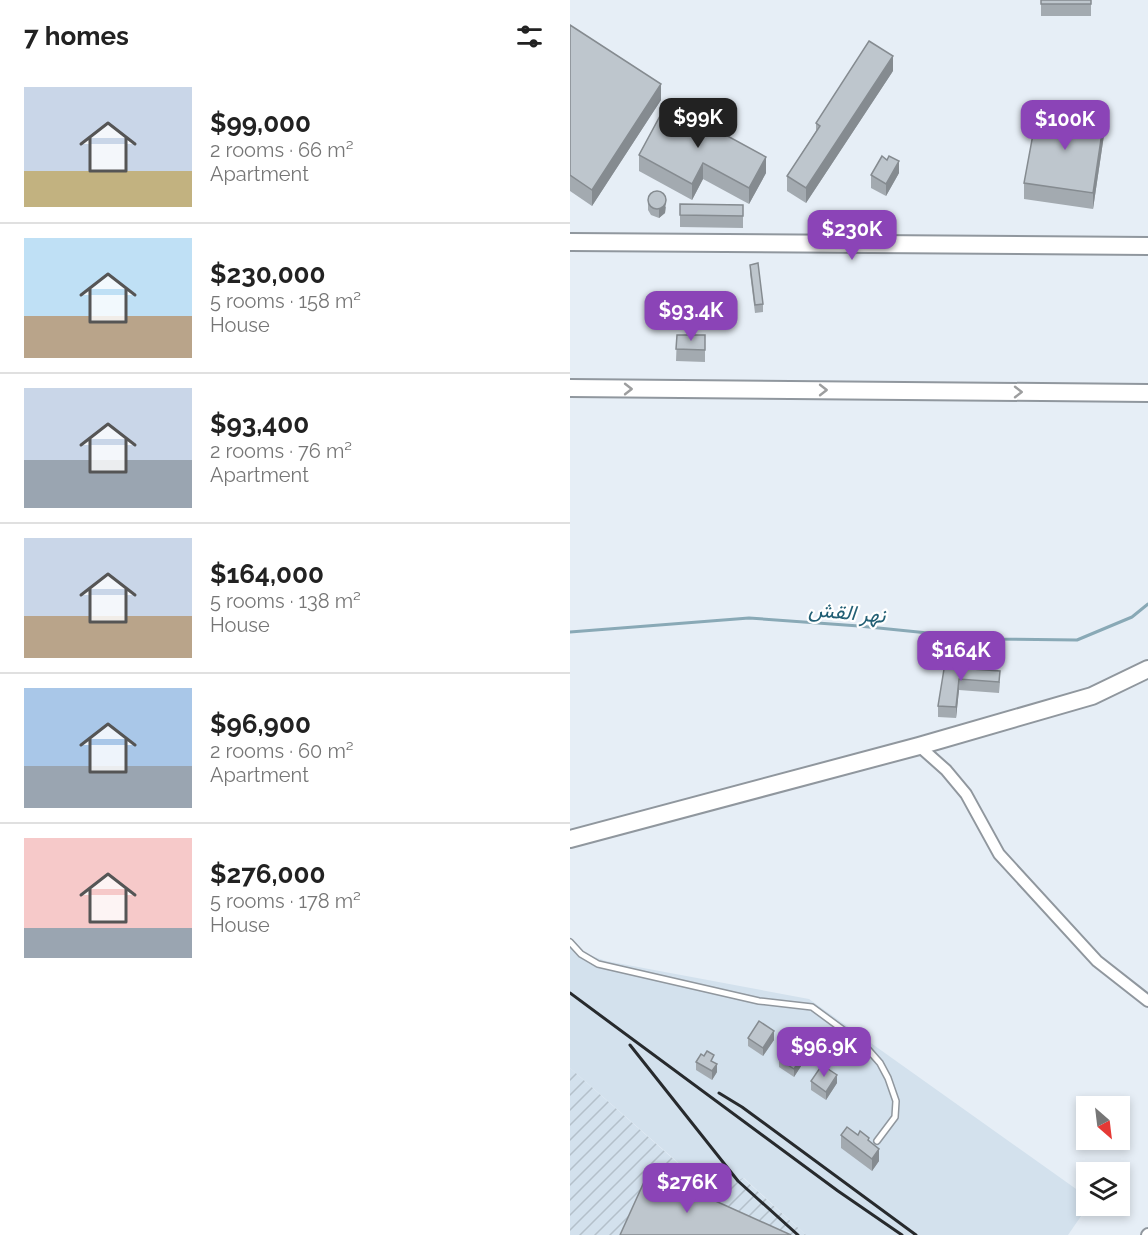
<!DOCTYPE html>
<html lang="en">
<head>
<meta charset="utf-8">
<style>
	:root { --surface:#fff; --page:#f2f2f2; --text:#222; --muted:#767676; --line:#e0e0e0; --accent:#8b44b7 }
	body { margin:0; font-family:Raleway,Vazirmatn,sans-serif; background:var(--page); color:var(--text); height:100vh; display:flex; flex-direction:column; font-size:22px; white-space:nowrap }
	* { box-sizing:border-box; margin:0 }
	p { font-size:20px; color:var(--muted) }
	.icon { flex:none; width:33px; height:33px; fill:none; stroke:currentColor; stroke-width:2; stroke-linecap:round; stroke-linejoin:round }
	.map { position:relative; flex:1; overflow:hidden }
	.sheet { display:flex; flex-direction:column; background:var(--surface); width:570px }
	.sheet>* { flex:none }
	.needle { width:39px; rotate:152deg }
	.tools { position:absolute; left:506px; top:1096px; display:grid; gap:12px }
	.tools a { display:grid; place-items:center; width:54px; height:54px; border-radius:0px; background:var(--surface); box-shadow:0 3px 9px #0003; font-size:30px }
	.price { position:absolute; translate:-50% -51px; padding:0 14px; border-radius:12px; background:var(--accent); color:#fff; font-size:20px; line-height:39px; filter:drop-shadow(0 2px 3px #0008) }
	.price::after { content:''; position:absolute; left:50%; top:36px; width:18px; height:14px; margin-left:-9px; background:inherit; clip-path:polygon(0 0,100% 0,50% 100%) }
	.price.current { background:#222; color:#fff }
	ul { padding:0; list-style:none }
	li { display:flex; align-items:center; gap:18px; height:150px; padding:0 24px }
	li+li { border-top:2px solid var(--line) }
	li span { display:grid; place-items:center; flex:none; width:168px; height:120px; border-radius:0px; color:#555 }
	li>.icon { margin-inline-start:auto }
	span .icon { width:72px; height:72px; fill:#fffc; stroke-width:1 }
	li b { font-size:26px }
	h2 { display:flex; justify-content:space-between; align-items:center; height:72px; padding:0 24px; font-size:26px }
	main { display:flex; flex:1; min-height:0 }
	.map>svg:first-child { display:block }
	.built { fill:#d3e1ed }
	.industrial { fill:url(#industrial-furrows) }
	.lines { fill:none; stroke-linecap:round; stroke-linejoin:round }
	.stream { stroke:#89a9b6; stroke-width:3 }
	.lane-casing { stroke:#90979e; stroke-width:8 }
	.street-casing { stroke:#90979e; stroke-width:14 }
	.secondary-casing { stroke:#90979e; stroke-width:20 }
	.lane { stroke:#fff; stroke-width:5 }
	.street { stroke:#fff; stroke-width:10 }
	.secondary { stroke:#fff; stroke-width:16 }
	.rail { stroke:#272a2d; stroke-width:3 }
	.wall { fill:#a3aab0 }
	.shaded-wall { fill:#858b90 }
	.building { fill:#bec6cd; stroke:#858b90; stroke-width:1.5 }
	.oneway { stroke:#9d9e9f }
	.labels { text-anchor:middle; dominant-baseline:central; stroke-width:4.5; stroke-linejoin:round; paint-order:stroke }
	.water-label { font-size:21px; font-style:italic; fill:#225f74; stroke:#fff }
</style>
</head>
<body>
<main>
<section class="sheet">
<h2>7 homes<svg class="icon" aria-label="filters" viewBox="0 0 24 24"><path d="M4 7h16M4 17h16"/><circle cx="9" cy="7" r="2"/><circle cx="15" cy="17" r="2"/></svg></h2>
<ul>
<li><span style="background:linear-gradient(#c9d6e8 70%,#c2b280 0)"><svg class="icon" aria-label="home" viewBox="0 0 24 24"><path d="M3 11l9-7 9 7M6 9v11h12V9"/></svg></span><div><b>$99,000</b><p>2 rooms · 66 m²</p><p>Apartment</p></div></li>
<li><span style="background:linear-gradient(#bfe0f5 65%,#b9a48a 0)"><svg class="icon" aria-label="home" viewBox="0 0 24 24"><path d="M3 11l9-7 9 7M6 9v11h12V9"/></svg></span><div><b>$230,000</b><p>5 rooms · 158 m²</p><p>House</p></div></li>
<li><span style="background:linear-gradient(#c9d6e8 60%,#9aa5b1 0)"><svg class="icon" aria-label="home" viewBox="0 0 24 24"><path d="M3 11l9-7 9 7M6 9v11h12V9"/></svg></span><div><b>$93,400</b><p>2 rooms · 76 m²</p><p>Apartment</p></div></li>
<li><span style="background:linear-gradient(#c9d6e8 65%,#b9a48a 0)"><svg class="icon" aria-label="home" viewBox="0 0 24 24"><path d="M3 11l9-7 9 7M6 9v11h12V9"/></svg></span><div><b>$164,000</b><p>5 rooms · 138 m²</p><p>House</p></div></li>
<li><span style="background:linear-gradient(#a9c7e8 65%,#9aa5b1 0)"><svg class="icon" aria-label="home" viewBox="0 0 24 24"><path d="M3 11l9-7 9 7M6 9v11h12V9"/></svg></span><div><b>$96,900</b><p>2 rooms · 60 m²</p><p>Apartment</p></div></li>
<li><span style="background:linear-gradient(#f6c9c9 75%,#9aa5b1 0)"><svg class="icon" aria-label="home" viewBox="0 0 24 24"><path d="M3 11l9-7 9 7M6 9v11h12V9"/></svg></span><div><b>$276,000</b><p>5 rooms · 178 m²</p><p>House</p></div></li>
</ul>
</section>
<div class="map">
<svg width="578" height="1235" viewBox="0 0 578 1235">
	<defs>
		<pattern id="industrial-furrows" width="10" height="10" patternUnits="userSpaceOnUse" patternTransform="scale(1.5)"><rect width="10" height="10" fill="#d3e1ed"/><path d="M-1 1l2-2M0 10L10 0M9 11l2-2" fill="none" stroke="#b4c0ca"/></pattern>
	</defs>
	<rect width="100%" height="100%" fill="#e6eef6"/>
	<path class="built" d="M0 948 36 961 239 999 516 1196V1206H518L498 1235H236L174 1178 144 1194 0 1068Z"/>
	<path class="industrial" d="M0 1068 143 1194 173 1178 236 1235H0Z"/>
	<g class="lines">
		<path class="stream" d="M0 632 179 618 289 626 417 639 507 640 562 617 578 604"/>
		<defs>
			<path id="lane" d="M0 942 11 954 28 964 189 1001 242 1007 295 1046 310 1063 318 1078 326 1101 325 1117 307 1141"/>
			<path id="street" d="M349 746 376 770 396 794 429 854 527 961 578 1001
				M577 1235 578 1234"/>
			<path id="secondary" d="M0 242 578 246
				M0 388 578 393
				M0 839 349 746 522 696 578 669"/>
		</defs>
		<use href="#lane" class="lane-casing"/>
		<use href="#street" class="street-casing"/>
		<use href="#secondary" class="secondary-casing"/>
		<use href="#lane" class="lane"/>
		<use href="#street" class="street"/>
		<use href="#secondary" class="secondary"/>
		<path class="rail" d="M0 993 268 1191 332 1235
			M60 1045 168 1181 228 1235
			M149 1093 172 1107 346 1235"/>
	</g>
	<path class="wall" d="M471 0H521V16H471Z
		M0 25 91 100 22 206 0 191Z
		M323 71 236 203 217 191V176L246 131V123Z
		M97 103 196 173 179 204 133 179 122 200 69 171V155Z
		M534 135 523 209 454 199V183Z
		M329 173 316 196 301 188V175Z
		M78 201 96 207 95 213 89 218 81 215 78 210Z
		M110 204 173 205V228L110 227Z
		M180 265 193 304V312L185 313 180 273Z
		M107 335H135V362L106 361Z
		M388 668 430 682 429 693 389 690 386 718 368 717V706Z
		M178 1038 204 1040 193 1056 178 1046Z
		M209 1059 235 1060 224 1077 209 1067Z
		M126 1062 147 1072 142 1080 126 1070Z
		M241 1081 267 1083 256 1100 241 1090Z
		M271 1135H288L299 1141 309 1161 302 1171 271 1148Z"/>
	<path class="shaded-wall" d="M323 56V71L236 203V188Z
		M91 84V100L22 206V190Z
		M534 119V135L523 209V193Z
		M196 157V173L179 204V188Z
		M329 161V173L316 196V184Z
		M133 163V179L122 200V184Z
		M96 199 95 213 89 218V209Z
		M389 679V690L386 718V707Z
		M204 1031V1040L193 1056V1048Z
		M235 1052V1060L224 1077V1069Z
		M147 1064V1072L142 1080V1071Z
		M267 1075V1083L256 1100V1092Z
		M309 1149V1161L302 1171V1159Z"/>
	<path class="building" d="M471 0H521V4H471Z
		M0 25 91 84 22 190 0 175Z
		M299 41 323 56 236 188 217 176 250 126 246 123Z
		M97 103 196 157 179 188 133 163 122 184 69 155Z
		M468 107 534 119 523 193 454 183Z
		M312 156 317 160 319 156 329 161 316 184 301 175Z
		M78 200a9 9 0 1 1 18 0a9 9 0 1 1-18 0Z
		M110 204 173 205V216L110 215Z
		M188 263 193 304 185 305 180 265Z
		M107 335H135V350L106 349Z
		M375 663 388 664V668L430 671 429 682 389 679 386 707 368 706Z
		M189 1021 204 1031 193 1048 178 1038Z
		M220 1042 235 1052 224 1069 209 1059Z
		M137 1051 144 1055 141 1061 147 1064 142 1071 126 1062 131 1054 134 1056Z
		M252 1065 267 1075 256 1092 241 1081Z
		M277 1127 288 1135 290 1131 299 1138 298 1140 309 1149 302 1159 271 1135Z
		M79 1171 221 1235H50Z"/>
	<defs><path id="oneway-chevron" d="M-2-3.5L2.5 0L-2 3.5" fill="none" stroke-width="1.6" stroke-linecap="round" stroke-linejoin="round" transform="scale(1.5)"/></defs>
	<g class="oneway">
		<use href="#oneway-chevron" transform="translate(58 389)"/>
		<use href="#oneway-chevron" transform="translate(253 390)"/>
		<use href="#oneway-chevron" transform="translate(448 392)"/>
	</g>
	<g class="labels">
		<g class="water-label">
			<text transform="translate(277 612) rotate(5)">نهر القش</text>
		</g>
	</g>
</svg>
<div class="tools">
<a><svg class="needle" viewBox="-14 -14 28 28"><path d="M0-13l5 13h-10z" fill="#e53935"/><path d="M0 13l5-13h-10z" fill="#767676"/></svg></a>
<a><svg class="icon" aria-label="layers" viewBox="0 0 24 24"><path d="M12 4l9 5-9 5-9-5zM3 14l9 5 9-5"/></svg></a>
</div>
<b class="price current" style="left:128px;top:149px">$99K</b>
<b class="price" style="left:495px;top:151px">$100K</b>
<b class="price" style="left:282px;top:261px">$230K</b>
<b class="price" style="left:121px;top:342px">$93.4K</b>
<b class="price" style="left:391px;top:682px">$164K</b>
<b class="price" style="left:254px;top:1078px">$96.9K</b>
<b class="price" style="left:117px;top:1214px">$276K</b>
</div>
</main>
</body>
</html>
